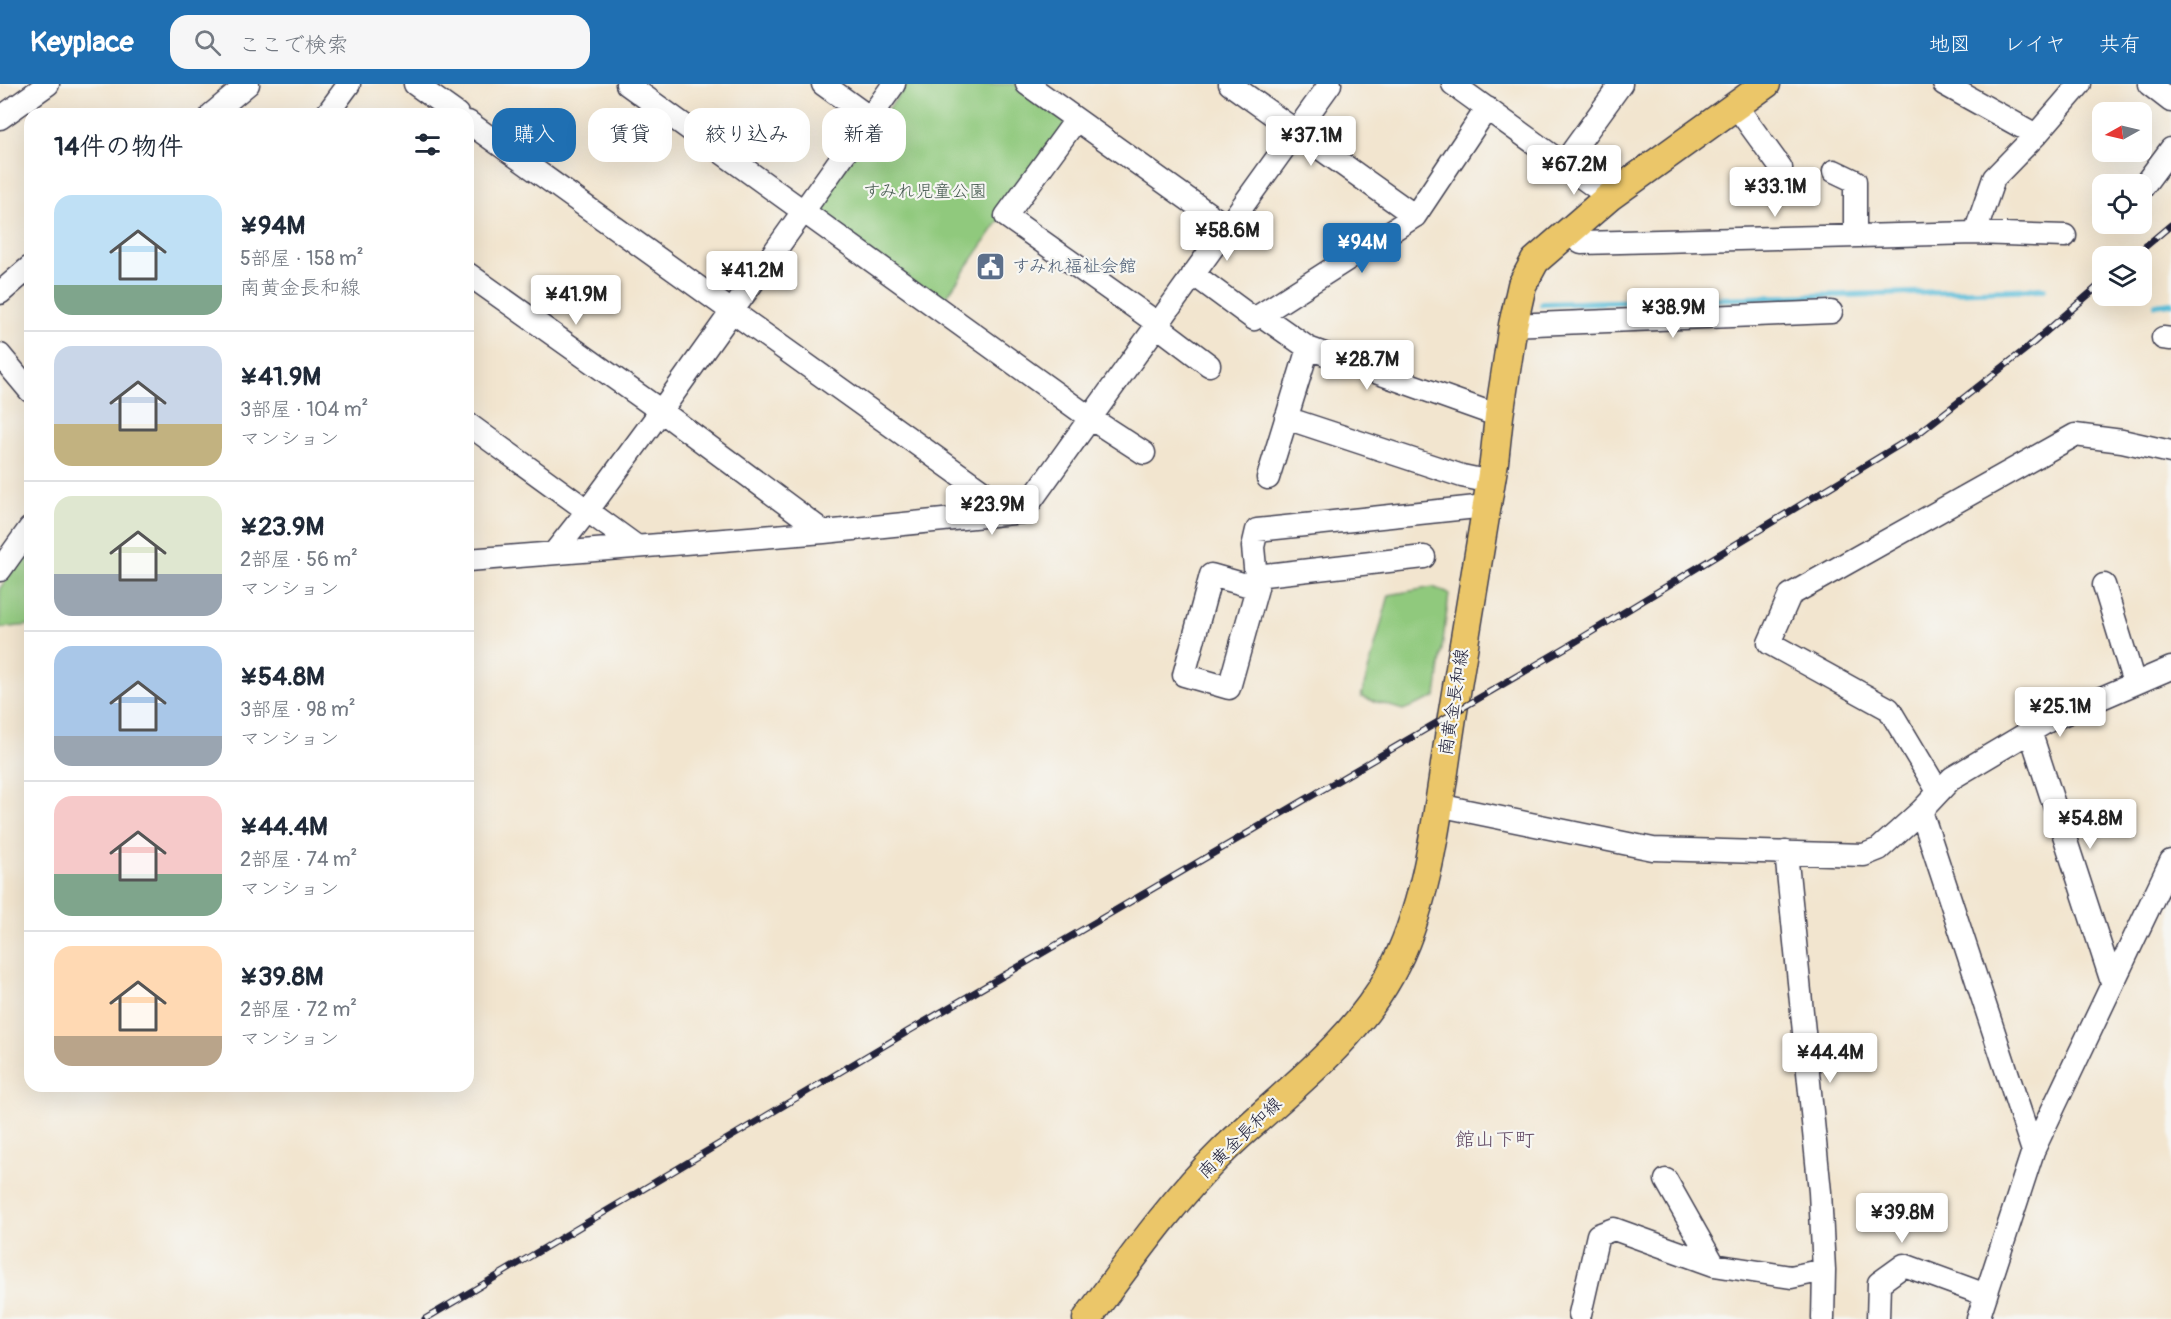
<!DOCTYPE html>
<html lang="ja">
<head>
<meta charset="utf-8">
<style>
	:root { --surface:#fff; --page:#f6f6f7; --text:#1f2937; --muted:#747a83; --line:#e0e1e3; --accent:#1f6fb2 }
	body { margin:0; font-family:Pangolin,"Klee One",sans-serif; background:var(--page); color:var(--text); height:100vh; display:flex; flex-direction:column; font-size:22px; white-space:nowrap }
	* { box-sizing:border-box; margin:0 }
	p { font-size:20px; color:var(--muted) }
	.icon { flex:none; width:33px; height:33px; fill:none; stroke:currentColor; stroke-width:2; stroke-linecap:round; stroke-linejoin:round }
	.map { position:relative; flex:1; overflow:hidden }
	.panel { position:absolute; left:24px; top:24px; width:450px; height:984px; display:flex; flex-direction:column; background:var(--surface); border-radius:18px; box-shadow:0 6px 24px #0002 }
	.panel>* { flex:none }
	.hud { position:absolute; left:492px; top:24px; width:570px; height:54px; display:flex; gap:12px }
	.needle { width:39px; rotate:262deg }
	.buttons { position:absolute; left:2092px; top:18px; display:grid; gap:12px }
	.buttons a { display:grid; place-items:center; width:60px; height:60px; border-radius:12px; background:var(--surface); box-shadow:0 6px 24px #0002; font-size:30px }
	.price { position:absolute; translate:-50% -51px; padding:0 14px; border-radius:6px; background:#fff; color:#222; font-size:20px; line-height:39px; filter:drop-shadow(0 2px 3px #0008) }
	.price::after { content:''; position:absolute; left:50%; top:36px; width:18px; height:14px; margin-left:-9px; background:inherit; clip-path:polygon(0 0,100% 0,50% 100%) }
	.price.on { background:var(--accent); color:#fff }
	ul { padding:0; list-style:none }
	li { display:flex; align-items:center; gap:18px; height:150px; padding:0 30px }
	li+li { border-top:2px solid var(--line) }
	li span { display:grid; place-items:center; flex:none; width:168px; height:120px; border-radius:18px; color:#555 }
	li>.icon { margin-inline-start:auto }
	span .icon { width:72px; height:72px; fill:#fffc; stroke-width:1 }
	li b { font-size:26px }
	h2 { display:flex; justify-content:space-between; align-items:center; height:72px; padding:0 30px; font-size:26px }
	.chip { padding:0 21px; border-radius:18px; background:var(--surface); box-shadow:0 6px 24px #0002; font-size:21px; line-height:54px }
	.chip.on { background:var(--accent); color:#fff }
	header { display:flex; align-items:center; gap:36px; box-sizing:border-box; height:84px; padding:0 30px; background:var(--accent); color:#fff }
	header strong { font-size:28px }
	nav { display:flex; gap:33px; margin-inline-start:auto; font-size:21px }
	.search { width:420px; height:54px; background:var(--page); display:flex; align-items:center; gap:15px; box-sizing:border-box; padding:0 21px; border-radius:18px; color:var(--muted); font-size:22px }
	.map>svg:first-child { display:block }
	.green { fill:#90c97d; stroke:#59765c; stroke-width:1.5 }
	.lines { fill:none; stroke-linecap:round; stroke-linejoin:round }
	.stream { stroke:#5bbed9; stroke-width:6 }
	.minor-casing { stroke:#413f51; stroke-width:25 }
	.major-casing { stroke:#413f51; stroke-width:31 }
	.minor { stroke:#fff; stroke-width:22 }
	.major { stroke:#ebc669; stroke-width:28 }
	.rail-casing { stroke:#22223b; stroke-width:7 }
	.rail { stroke:#f6f6f2; stroke-width:4.5; stroke-dasharray:14; stroke-linecap:butt }
	.labels { text-anchor:middle; dominant-baseline:central; stroke-width:4.5; stroke-linejoin:round; paint-order:stroke }
	.park-label { font-size:18px; fill:#485c52; stroke:#f6f6f2 }
	.service-label { font-size:18px; fill:#4e5e75; stroke:#f6f6f2; text-anchor:start }
	.street-label { font-size:18px; fill:#22223b; stroke:#f6f6f2 }
	.neighbourhood-label { font-size:20px; fill:#644c66; stroke:#f6f6f2 }
</style>
</head>
<body>
<header>
<strong>Keyplace</strong>
<div class="search"><svg class="icon" aria-label="search" viewBox="0 0 24 24"><circle cx="10" cy="10" r="6"/><path d="M15 15l6 6"/></svg>ここで検索</div>
<nav><a>地図</a><a>レイヤ</a><a>共有</a></nav>
</header>
<div class="map">
<svg width="2171" height="1235" viewBox="0 0 2171 1235">
	<rect width="100%" height="100%" fill="#f6f6f2"/>
	<filter id="ink" filterUnits="userSpaceOnUse"><feTurbulence type="fractalNoise" baseFrequency=".0167" numOctaves="2"/><feDisplacementMap in="SourceGraphic" scale="12" xChannelSelector="R" yChannelSelector="G"/><feConvolveMatrix kernelMatrix="1 2 1 2 8 2 1 2 1" color-interpolation-filters="sRGB"/></filter>
	<filter id="wash" filterUnits="userSpaceOnUse"><feTurbulence type="fractalNoise" baseFrequency=".008" numOctaves="4" result="noise"/><feDisplacementMap in="SourceGraphic" scale="24" xChannelSelector="R" yChannelSelector="G"/><feGaussianBlur stdDeviation="1.35" result="paint"/><feColorMatrix in="noise" values="0 0 0 0 0 0 0 0 0 0 0 0 0 0 0 0 0 1.4 0 .05"/><feComposite in="paint" operator="in"/></filter>
	<g filter="url(#wash)">
		<rect width="100%" height="100%" fill="#f2e5cf"/>
		<path class="green" d="M907 0H1016L1067 39 942 219 819 133 816 122Z
			M30 463V541L0 544V504Z
			M1433 503 1449 510 1436 613 1403 626 1361 613 1389 511Z"/>
		<g class="lines">
			<path class="stream" d="M1542 220 2044 205
				M2156 221 2171 219"/>
		</g>
	</g>
	<g filter="url(#ink)">
		<g class="lines">
			<defs>
				<path id="minor" d="M415 0 457 30
					M627 0 1090 334 1144 369
					M823 0 870 34
					M1027 0 1227 143
					M1230 0 1415 132
					M1453 0 1609 113
					M1944 0 2036 51
					M2149 0 2171 17
					M1736 22 1781 84
					M212 30 248 0
					M327 30 349 0
					M0 34 48 0
					M1076 36 1006 132 1157 239
					M468 38 1013 429
					M1564 79 1621 0
					M1834 87 1855 97V152
					M2142 104 2171 65
					M1566 148 1581 159 1975 149 2065 152
					M1975 149 1994 94 2036 51 2080 0
					M468 190 661 327 824 448
					M1193 190 1254 235 1415 132 1487 24
					M0 209 30 183
					M1261 231 1308 264 1499 332
					M1156 241 1209 281
					M1513 241 1831 228
					M2163 254 2171 255
					M0 271 30 307
					M1286 334 1462 392 1491 398
					M468 340 636 462
					M1268 394 1308 264
					M554 469 588 426 661 327 894 0
					M468 476 824 448 1023 428 1330 0
					M0 486 30 444
					M1211 491 1257 504 1229 604 1184 591Z
					M1256 492 1424 473
					M2104 501 2134 599
					M1257 504 1253 463 1257 446 1486 422
					M2030 647 2112 898
					M1938 707 1889 625 1769 559 1790 511 2075 351 2122 357 2171 368
					M1438 721 1653 765 1864 771 1879 765 1921 727 1952 694 2048 637 2171 584
					M1921 727 2033 1067
					M1786 768 1820 1108 1824 1186 1823 1235
					M1666 1096 1714 1181
					M1580 1230 1598 1151 1614 1145 1714 1181 1791 1193 1824 1186
					M1878 1235 1879 1199 1904 1181 1986 1211
					M1978 1235 2033 1067 2171 777"/>
				<path id="major" d="M1087 1235C1130 1177 1172 1117 1224 1066 1282 1010 1350 963 1390 891 1432 815 1439 712 1453 627 1466 544 1481 461 1494 378L1499 332 1513 241 1522 201 1535 177 1609 113 1766 0"/>
			</defs>
			<use href="#minor" class="minor-casing"/>
			<use href="#major" class="major-casing"/>
			<use href="#minor" class="minor"/>
			<use href="#major" class="major"/>
			<defs>
				<path id="rail" d="M2134 172 2171 141
					M425 1235 907 948 1570 561 1919 349 2026 265 2103 198"/>
			</defs>
			<use href="#rail" class="rail-casing"/>
			<use href="#rail" class="rail"/>
		</g>
	</g>
	<defs>
		<symbol id="civic-square" viewBox="-11 -11 22 22"><rect x="-9" y="-9" width="18" height="18" rx="4" fill="#5c6f8a" stroke="#f6f6f2"/><path d="M-.6-6.5H3V-4.5H.6V-3L4-1V1h2V6H-6V1h2V-1L-.6-3ZM-1.2 2.5V6h2.4V2.5Z" fill="#fff"/></symbol>
	</defs>
	<g fill-rule="evenodd">
		<use href="#civic-square" x="974" y="166" width="33" height="33"/>
	</g>
	<g class="labels">
		<g class="park-label">
			<text x="925" y="107">すみれ児童公園</text>
		</g>
		<g class="service-label">
			<text x="1012" y="182">すみれ福祉会館</text>
		</g>
		<g class="street-label">
			<text transform="translate(1454 618) rotate(-81)">南黄金長和線</text>
			<text transform="translate(1240 1054) rotate(-44)">南黄金長和線</text>
		</g>
		<g class="neighbourhood-label">
			<text x="1495" y="1055">館山下町</text>
		</g>
	</g>
</svg>
<div class="buttons">
<a><svg class="needle" viewBox="-14 -14 28 28"><path d="M0-13l5 13h-10z" fill="#e53935"/><path d="M0 13l5-13h-10z" fill="#747a83"/></svg></a>
<a><svg class="icon" aria-label="locate" viewBox="0 0 24 24"><circle cx="12" cy="12" r="6"/><path d="M12 2v4M12 18v4M2 12h4M18 12h4"/></svg></a>
<a><svg class="icon" aria-label="layers" viewBox="0 0 24 24"><path d="M12 4l9 5-9 5-9-5zM3 14l9 5 9-5"/></svg></a>
</div>
<b class="price" style="left:1311px;top:83px">¥37.1M</b>
<b class="price" style="left:1574px;top:112px">¥67.2M</b>
<b class="price" style="left:1775px;top:134px">¥33.1M</b>
<b class="price" style="left:1227px;top:178px">¥58.6M</b>
<b class="price on" style="left:1362px;top:190px">¥94M</b>
<b class="price" style="left:752px;top:218px">¥41.2M</b>
<b class="price" style="left:576px;top:242px">¥41.9M</b>
<b class="price" style="left:1673px;top:255px">¥38.9M</b>
<b class="price" style="left:1367px;top:307px">¥28.7M</b>
<b class="price" style="left:992px;top:452px">¥23.9M</b>
<b class="price" style="left:2060px;top:654px">¥25.1M</b>
<b class="price" style="left:2090px;top:766px">¥54.8M</b>
<b class="price" style="left:1830px;top:1000px">¥44.4M</b>
<b class="price" style="left:1902px;top:1160px">¥39.8M</b>
<div class="hud">
<a class="chip on">購入</a>
<a class="chip">賃貸</a>
<a class="chip">絞り込み</a>
<a class="chip">新着</a>
</div>
<section class="panel">
<h2>14件の物件<svg class="icon" aria-label="filters" viewBox="0 0 24 24"><path d="M4 7h16M4 17h16"/><circle cx="9" cy="7" r="2"/><circle cx="15" cy="17" r="2"/></svg></h2>
<ul>
<li><span style="background:linear-gradient(#bfe0f5 75%,#7fa58c 0)"><svg class="icon" aria-label="home" viewBox="0 0 24 24"><path d="M3 11l9-7 9 7M6 9v11h12V9"/></svg></span><div><b>¥94M</b><p>5部屋 · 158 m²</p><p>南黄金長和線</p></div></li>
<li><span style="background:linear-gradient(#c9d6e8 65%,#c2b280 0)"><svg class="icon" aria-label="home" viewBox="0 0 24 24"><path d="M3 11l9-7 9 7M6 9v11h12V9"/></svg></span><div><b>¥41.9M</b><p>3部屋 · 104 m²</p><p>マンション</p></div></li>
<li><span style="background:linear-gradient(#dfe7d0 65%,#9aa5b1 0)"><svg class="icon" aria-label="home" viewBox="0 0 24 24"><path d="M3 11l9-7 9 7M6 9v11h12V9"/></svg></span><div><b>¥23.9M</b><p>2部屋 · 56 m²</p><p>マンション</p></div></li>
<li><span style="background:linear-gradient(#a9c7e8 75%,#9aa5b1 0)"><svg class="icon" aria-label="home" viewBox="0 0 24 24"><path d="M3 11l9-7 9 7M6 9v11h12V9"/></svg></span><div><b>¥54.8M</b><p>3部屋 · 98 m²</p><p>マンション</p></div></li>
<li><span style="background:linear-gradient(#f6c9c9 65%,#7fa58c 0)"><svg class="icon" aria-label="home" viewBox="0 0 24 24"><path d="M3 11l9-7 9 7M6 9v11h12V9"/></svg></span><div><b>¥44.4M</b><p>2部屋 · 74 m²</p><p>マンション</p></div></li>
<li><span style="background:linear-gradient(#ffd9b3 75%,#b9a48a 0)"><svg class="icon" aria-label="home" viewBox="0 0 24 24"><path d="M3 11l9-7 9 7M6 9v11h12V9"/></svg></span><div><b>¥39.8M</b><p>2部屋 · 72 m²</p><p>マンション</p></div></li>
</ul>
</section>
</div>
</body>
</html>
